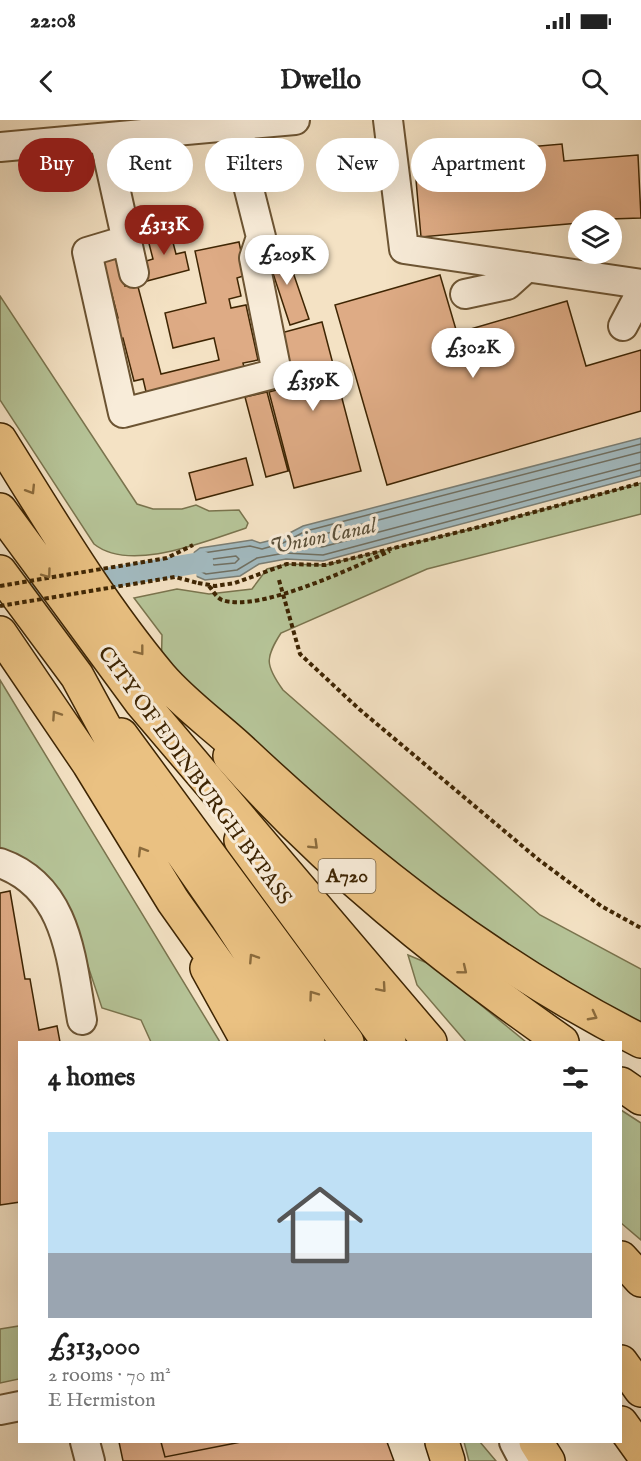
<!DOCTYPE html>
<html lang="en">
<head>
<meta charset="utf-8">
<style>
	:root { --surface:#fff; --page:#f2f2f2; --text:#222; --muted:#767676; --line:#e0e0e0; --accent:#8f2418 }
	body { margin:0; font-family:"IM FELL English",serif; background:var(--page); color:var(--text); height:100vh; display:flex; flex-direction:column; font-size:22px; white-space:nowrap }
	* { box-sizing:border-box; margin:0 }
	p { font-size:20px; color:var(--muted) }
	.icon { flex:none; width:33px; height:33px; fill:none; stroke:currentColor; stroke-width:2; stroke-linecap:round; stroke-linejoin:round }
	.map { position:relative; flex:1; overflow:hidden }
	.details { position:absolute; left:18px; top:921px; width:604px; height:402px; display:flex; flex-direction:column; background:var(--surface); border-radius:0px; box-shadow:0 6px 24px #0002 }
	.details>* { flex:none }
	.top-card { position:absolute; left:18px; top:18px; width:606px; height:54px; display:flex; gap:12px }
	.tools { position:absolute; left:568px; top:90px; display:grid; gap:12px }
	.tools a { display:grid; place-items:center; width:54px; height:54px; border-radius:50%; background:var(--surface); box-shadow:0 6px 24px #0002; font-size:30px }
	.price { position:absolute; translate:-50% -51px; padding:0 14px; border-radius:21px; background:#fff; color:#222; font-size:20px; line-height:39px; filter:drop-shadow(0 2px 3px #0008) }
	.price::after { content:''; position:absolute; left:50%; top:36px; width:18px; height:14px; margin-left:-9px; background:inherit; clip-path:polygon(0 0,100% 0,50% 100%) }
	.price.on { background:var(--accent); color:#fff }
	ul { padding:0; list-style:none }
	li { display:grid; align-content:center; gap:12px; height:318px; padding:0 30px }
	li+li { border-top:2px solid var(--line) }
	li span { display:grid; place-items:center; height:186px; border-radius:0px; color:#555 }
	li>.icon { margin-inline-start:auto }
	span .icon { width:108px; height:108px; fill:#fffc; stroke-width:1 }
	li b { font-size:26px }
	h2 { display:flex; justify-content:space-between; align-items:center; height:72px; padding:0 30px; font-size:26px }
	.chip { padding:0 21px; border-radius:27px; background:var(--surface); box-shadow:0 6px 24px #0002; font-size:21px; line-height:54px }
	.chip.on { background:var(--accent); color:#fff }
	.status { display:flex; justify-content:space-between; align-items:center; height:42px; padding:0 30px; background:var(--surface); direction:ltr }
	.status svg { height:16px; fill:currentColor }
	header { display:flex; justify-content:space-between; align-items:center; height:78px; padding:0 30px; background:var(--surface); font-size:27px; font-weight:700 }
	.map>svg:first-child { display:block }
	.green { fill:#b6c498; stroke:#7a744e; stroke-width:1.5 }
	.water { fill:#a2bac0; stroke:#7a7e74; stroke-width:1.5 }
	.pier { fill:#f4e2c4 }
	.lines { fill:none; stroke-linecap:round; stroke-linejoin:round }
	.shore { stroke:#707062; stroke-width:1.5 }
	.canal { stroke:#a2bac0; stroke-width:21 }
	.building { fill:#deab85; stroke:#3e2503; stroke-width:1.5 }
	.minor-casing { stroke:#6c5433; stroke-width:32 }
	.major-casing { stroke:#3e2503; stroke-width:36 }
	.highway-casing { stroke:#3e2503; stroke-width:36 }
	.path { stroke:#3e2503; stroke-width:4; stroke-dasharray:4.5 3; stroke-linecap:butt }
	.minor { stroke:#f8ecd9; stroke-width:28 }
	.major { stroke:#eac182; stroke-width:33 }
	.highway { stroke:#eac182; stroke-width:33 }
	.path-bridge { stroke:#3e2503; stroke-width:4; stroke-dasharray:4.5 3; stroke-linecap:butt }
	.oneway { stroke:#8b6b3c }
	.labels { text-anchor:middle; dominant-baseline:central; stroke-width:6; stroke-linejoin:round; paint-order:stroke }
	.shield { fill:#f8ecd9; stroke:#766143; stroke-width:1.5 }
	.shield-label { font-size:20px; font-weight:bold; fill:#3e2503 }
	.street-label { font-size:21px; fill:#3e2503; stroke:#f8ecd9 }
	.water-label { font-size:22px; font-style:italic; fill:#5c523c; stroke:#f8ecd9 }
</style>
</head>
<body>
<div class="status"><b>22:08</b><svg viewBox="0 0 49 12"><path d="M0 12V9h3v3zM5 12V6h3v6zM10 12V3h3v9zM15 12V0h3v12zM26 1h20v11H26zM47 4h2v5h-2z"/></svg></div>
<header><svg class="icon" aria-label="back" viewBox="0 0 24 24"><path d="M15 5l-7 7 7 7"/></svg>Dwello<svg class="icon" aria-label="search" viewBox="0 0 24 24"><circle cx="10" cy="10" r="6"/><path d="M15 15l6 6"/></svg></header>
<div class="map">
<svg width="641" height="1341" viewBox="0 0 641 1341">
	<rect width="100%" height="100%" fill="#f4e2c4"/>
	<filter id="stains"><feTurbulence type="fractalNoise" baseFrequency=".00333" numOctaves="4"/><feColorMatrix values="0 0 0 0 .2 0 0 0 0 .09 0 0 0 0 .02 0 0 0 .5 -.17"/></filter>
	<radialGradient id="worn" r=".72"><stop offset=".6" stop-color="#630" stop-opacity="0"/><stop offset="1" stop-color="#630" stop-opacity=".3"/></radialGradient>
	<path class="green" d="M0 176 137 384 153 389H182L196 385 209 391 239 390 248 403 246 408C206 421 130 453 94 424L0 280Z
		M641 363V394L427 449 281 513C265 538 265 545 283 570L540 795 641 849V921L561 879 161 558 162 515 134 478 177 469 209 474 252 469 267 449 287 444 325 445 479 407Z
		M0 560 220 922H151L141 900 102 888 73 801 0 727Z
		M408 835 432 845 526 922H466L417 865Z
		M621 990 641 1003V1120L621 1103Z
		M19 1206V1259L0 1263V1209Z
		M464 1322H480L496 1341H469Z"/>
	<path class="water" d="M641 318V356L323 441 286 439 259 444 240 456 205 460 175 447 200 428 252 420 260 423 280 418 303 406Z"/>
	<path class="pier" d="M193 429 195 443 197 460 172 448Z"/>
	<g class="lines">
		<path class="shore" d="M641 324 306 411 283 423 262 429 250 426 203 433 190 446 206 454 237 450 257 438 285 433 323 435 641 350
			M641 332 309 418 302 424 322 427 641 343
			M236 436 239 439 235 443 214 445 211 443 213 439Z"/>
		<path class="canal" d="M7 475 203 442"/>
	</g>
	<path class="building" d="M562 24 564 41 638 35 641 98 579 100V103L421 117 414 37Z
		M169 107 176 134 185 132 189 150 147 161 143 142 153 139 146 112Z
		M239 122 246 155 237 158 241 176 229 179 231 188 246 185 258 240 243 243 246 255 148 280 143 259 134 261 123 218 118 219 113 199 118 198 111 171 104 173 95 140 117 134 125 166 137 163 161 254 219 240 214 218 173 228 165 193 206 183 195 131Z
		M284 126 309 199 290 205 266 132Z
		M440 155 457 213 567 181 586 246 641 230V291L387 365 335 185Z
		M322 202 361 351 294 368 269 272 295 265 281 213Z
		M267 272 288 351 266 357 245 277Z
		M246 338 253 365 196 380 189 353Z
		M10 771 25 859H30L39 910 57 906 60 922H20V1082L0 1085V773Z
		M119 1322H161L165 1337 241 1322H387L394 1341H123Z
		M161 1322H241L165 1337Z"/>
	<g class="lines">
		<defs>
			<path id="minor" d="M388 0 404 129 641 164
				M104 18 134 153
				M0 27 295 0
				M127 120 87 132 123 293 277 253 254 138 261 117 233 6
				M465 174 507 165 527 147
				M623 206 641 172
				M0 743C68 767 71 839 82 900
				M0 1290 20 1286
				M85 1322 90 1341
				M514 1322 524 1341"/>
			<path id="major" d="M121 615 347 922
				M230 636C327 746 442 838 562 922
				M241 720 389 922
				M207 848 248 922
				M621 964 641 978
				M621 1242 641 1270
				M621 1303 641 1331
				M442 1322 448 1341"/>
			<path id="highway" d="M0 320C50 400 99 483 160 556 183 583 214 605 240 629 361 743 492 846 641 921
				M0 390 141 582 430 922
				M0 452 77 556 140 672 226 796 308 922
				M0 513 89 644 173 781 273 922
				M621 1138 641 1160
				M536 1322 548 1341"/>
		</defs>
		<use href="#minor" class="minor-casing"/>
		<use href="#major" class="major-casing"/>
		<use href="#highway" class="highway-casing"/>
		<path class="path" d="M279 460 300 534 359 589 539 740 601 786 641 808
			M198 463 215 466 235 463 287 444 325 445 479 407 641 363
			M209 466C213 471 216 477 222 480 259 493 354 447 390 431"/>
		<use href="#minor" class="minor"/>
		<use href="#major" class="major"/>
		<use href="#highway" class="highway"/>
		<path class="path-bridge" d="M0 466 167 438 193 425
			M0 486 175 457 198 463"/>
	</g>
	<defs><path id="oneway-chevron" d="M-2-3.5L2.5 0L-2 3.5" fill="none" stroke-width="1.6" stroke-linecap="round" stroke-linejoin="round" transform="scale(1.5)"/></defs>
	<g class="oneway">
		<use href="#oneway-chevron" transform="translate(31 370) rotate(58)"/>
		<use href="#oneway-chevron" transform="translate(47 454) rotate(54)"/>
		<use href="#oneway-chevron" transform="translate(140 531) rotate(52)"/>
		<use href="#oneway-chevron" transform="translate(56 595) rotate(-124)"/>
		<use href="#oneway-chevron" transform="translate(314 725) rotate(44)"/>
		<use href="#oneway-chevron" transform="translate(142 731) rotate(-121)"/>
		<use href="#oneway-chevron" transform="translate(253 838) rotate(-123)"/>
		<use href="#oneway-chevron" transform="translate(463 850) rotate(39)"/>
		<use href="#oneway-chevron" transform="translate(382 868) rotate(49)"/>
		<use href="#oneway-chevron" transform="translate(313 875) rotate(-126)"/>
		<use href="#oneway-chevron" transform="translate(593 896) rotate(28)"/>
	</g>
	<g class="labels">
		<rect class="shield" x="318.5" y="739" width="57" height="34" rx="4.5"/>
		<g class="shield-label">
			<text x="347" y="756">A720</text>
		</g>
		<g class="street-label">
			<text transform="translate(194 656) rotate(54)">CITY OF EDINBURGH BYPASS</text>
		</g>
		<g class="water-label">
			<text transform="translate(323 417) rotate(-12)">Union Canal</text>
		</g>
	</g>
	<rect width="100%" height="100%" filter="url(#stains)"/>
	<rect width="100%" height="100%" fill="url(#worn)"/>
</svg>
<div class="tools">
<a><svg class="icon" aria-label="layers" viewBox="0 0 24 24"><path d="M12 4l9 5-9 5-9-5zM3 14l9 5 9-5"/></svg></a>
</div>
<b class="price on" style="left:164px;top:136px">£313K</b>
<b class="price" style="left:287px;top:166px">£209K</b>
<b class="price" style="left:473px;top:259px">£302K</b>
<b class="price" style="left:313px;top:292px">£359K</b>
<div class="top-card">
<a class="chip on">Buy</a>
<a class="chip">Rent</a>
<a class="chip">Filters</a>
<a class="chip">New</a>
<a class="chip">Apartment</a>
</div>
<section class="details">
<h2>4 homes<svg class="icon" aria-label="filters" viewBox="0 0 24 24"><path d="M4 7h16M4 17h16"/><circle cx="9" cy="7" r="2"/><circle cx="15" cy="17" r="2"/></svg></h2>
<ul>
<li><span style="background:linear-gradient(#bfe0f5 65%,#9aa5b1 0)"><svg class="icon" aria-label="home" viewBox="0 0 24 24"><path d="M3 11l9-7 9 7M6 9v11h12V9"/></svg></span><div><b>£313,000</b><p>2 rooms · 70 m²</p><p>E Hermiston</p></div></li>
</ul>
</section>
</div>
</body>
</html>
